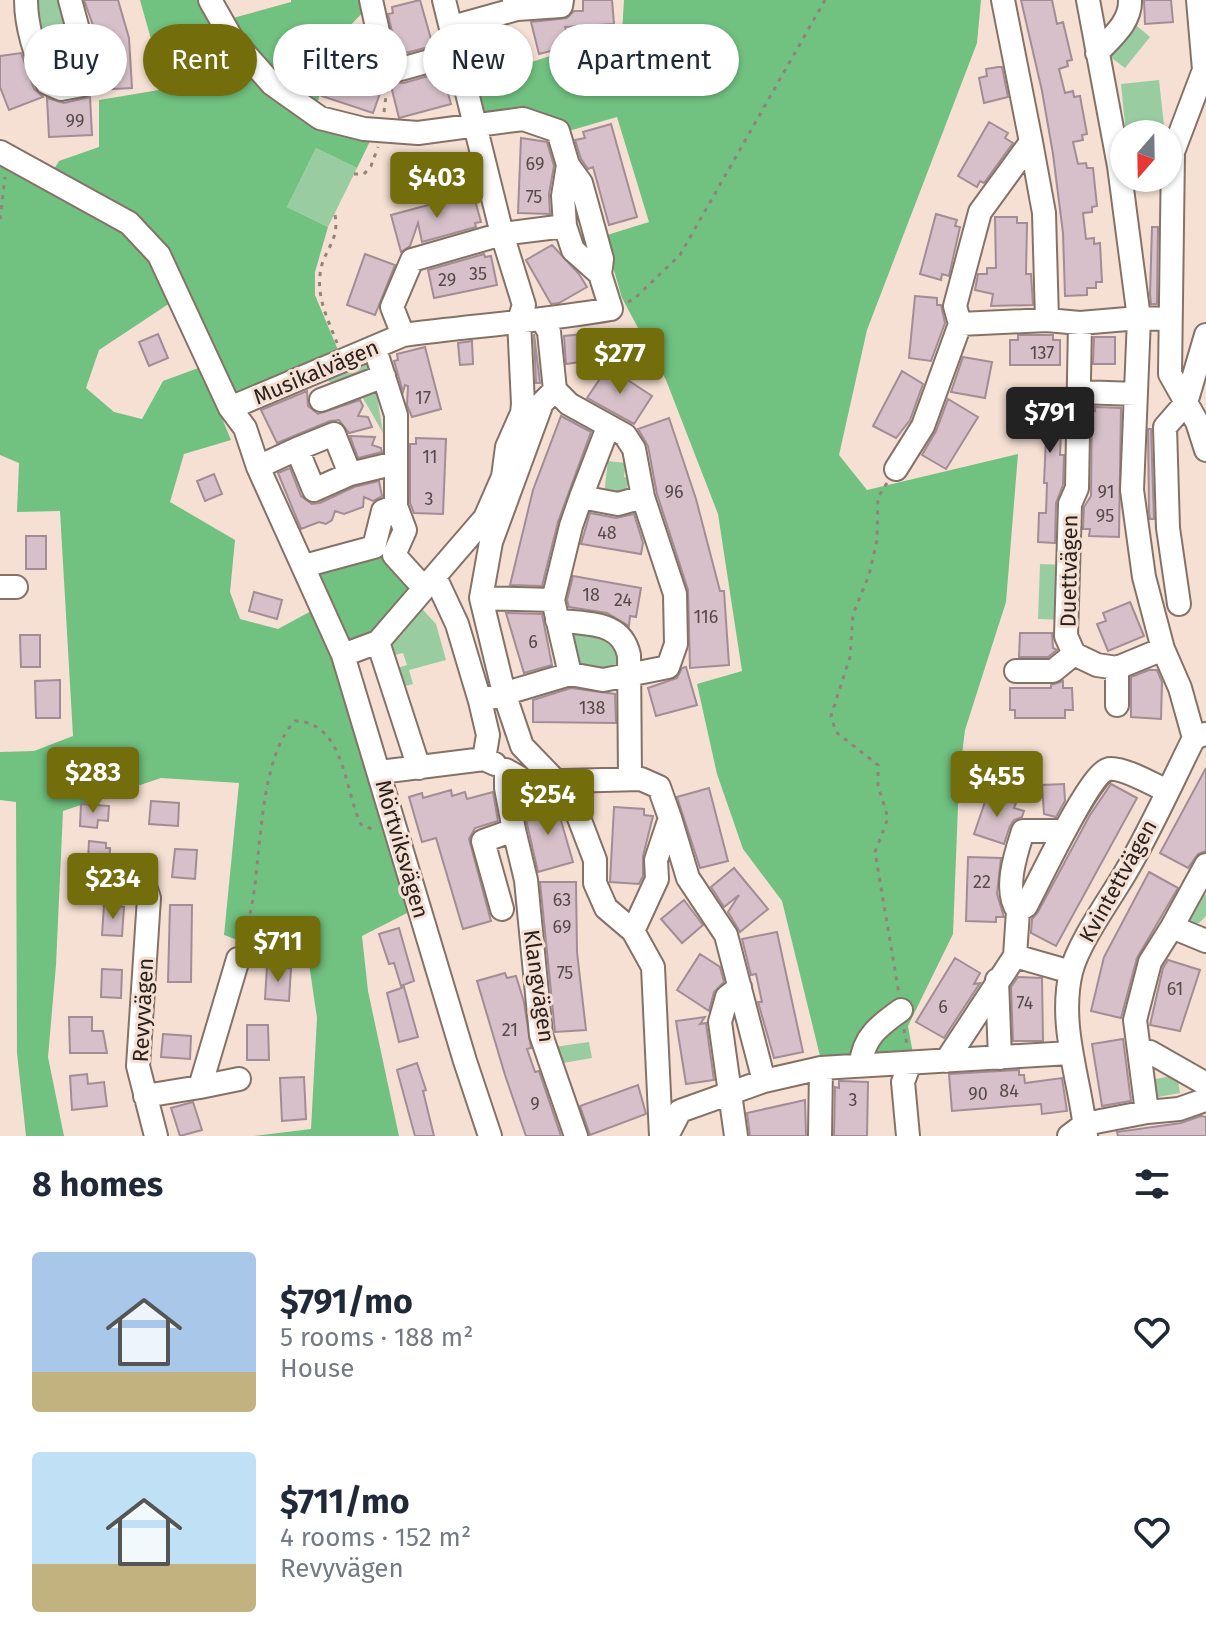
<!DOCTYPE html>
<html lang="en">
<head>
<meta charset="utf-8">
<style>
	:root { --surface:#fff; --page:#f6f6f7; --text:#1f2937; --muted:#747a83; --accent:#736d0b }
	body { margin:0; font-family:"Fira Sans",sans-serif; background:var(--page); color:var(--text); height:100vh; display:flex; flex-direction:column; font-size:30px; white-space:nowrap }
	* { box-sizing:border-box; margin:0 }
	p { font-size:26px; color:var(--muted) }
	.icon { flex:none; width:44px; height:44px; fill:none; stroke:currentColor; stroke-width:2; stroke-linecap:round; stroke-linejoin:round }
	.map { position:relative; height:1136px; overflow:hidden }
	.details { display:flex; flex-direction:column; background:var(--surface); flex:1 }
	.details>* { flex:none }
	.guide { position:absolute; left:24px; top:24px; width:800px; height:72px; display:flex; gap:16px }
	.needle { width:52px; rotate:200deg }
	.tools { position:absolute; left:1110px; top:120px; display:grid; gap:16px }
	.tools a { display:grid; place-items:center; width:72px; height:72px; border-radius:50%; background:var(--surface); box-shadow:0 2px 6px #0004; font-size:40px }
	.price { position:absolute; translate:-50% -68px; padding:0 18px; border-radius:8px; background:var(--accent); color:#fff; font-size:26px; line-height:52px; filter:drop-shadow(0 2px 4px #0008) }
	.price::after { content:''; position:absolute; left:50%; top:48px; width:24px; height:18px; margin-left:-12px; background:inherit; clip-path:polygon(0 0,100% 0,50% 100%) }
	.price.on { background:#222; color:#fff }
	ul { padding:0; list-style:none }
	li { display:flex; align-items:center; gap:24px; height:200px; padding:0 32px }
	li span { display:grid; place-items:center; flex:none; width:224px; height:160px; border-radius:8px; color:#555 }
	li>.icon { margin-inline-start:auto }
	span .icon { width:96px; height:96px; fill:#fffc; stroke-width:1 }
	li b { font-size:34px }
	h2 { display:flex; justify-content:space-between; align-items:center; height:96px; padding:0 32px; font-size:34px }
	.tag { padding:0 28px; border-radius:36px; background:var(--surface); box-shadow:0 2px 6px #0004; font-size:28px; line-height:72px }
	.tag.on { background:var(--accent); color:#fff }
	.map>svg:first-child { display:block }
	.green { fill:#99cda1 }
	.forest { fill:#71c181 }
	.building { fill:#d7c0c9; stroke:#a28c95; stroke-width:2 }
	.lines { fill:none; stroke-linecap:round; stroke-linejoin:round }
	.minor-casing { stroke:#857267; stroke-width:26 }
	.path { stroke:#92837a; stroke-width:3; stroke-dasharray:4 6; stroke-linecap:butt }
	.minor { stroke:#fff; stroke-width:22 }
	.labels { text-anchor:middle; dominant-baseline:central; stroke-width:6; stroke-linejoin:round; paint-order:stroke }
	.number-label { font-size:18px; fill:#554a49 }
	.street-label { font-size:22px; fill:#2a221e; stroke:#f6e0d4 }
</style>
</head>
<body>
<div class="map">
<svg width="1206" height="1136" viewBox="0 0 1206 1136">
	<rect width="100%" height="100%" fill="#f6e0d4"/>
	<path class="green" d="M35 0H59L65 32 42 37Z
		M1131 21 1150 37 1125 68 1105 53Z
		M1159 80 1165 134H1126L1121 84Z
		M316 148 357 168 328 227 287 207Z
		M371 359 383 433 360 393 322 379Z
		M608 461 626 463 624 477 628 478 626 497 604 494Z
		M1040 564 1067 565 1065 620 1038 619Z
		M414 600 436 624 446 660 409 670 413 684 402 687 397 668 407 665 403 653 383 658Z
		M571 627 613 634 623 671 584 670 571 654Z
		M1198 890 1206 895V916L1199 923 1192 924 1185 917Z
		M589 1042 592 1058 557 1064 554 1047Z
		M1177 1075 1180 1093 1153 1098 1150 1080Z"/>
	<path class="forest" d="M140 0H210L222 21 291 2V0H366L368 7 345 31 332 58 312 119 372 137 357 168 316 148 287 207 328 227 315 272V295L343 362 230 408 159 255 48 179 59 161 99 147V100L165 89Z
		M624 0H981L977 43 867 330 839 455 867 490 1018 454 1006 602 965 730 959 780 953 934 908 1026 913 1054 820 1056 782 901 743 849 717 774 697 684 742 671 718 514 666 380 622 298 604 236 649 222 617 117 572 130 526 112 478 117 472 81 622 33Z
		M0 166 122 232 147 255 170 303 99 350 86 388 114 412 142 419 163 381 201 367 231 440 184 454 170 502 235 540 230 592 240 619 278 629 313 610 336 664 409 912 362 936 368 991 399 1136H254L311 1129 317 1018 307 950H265L224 935 239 783 161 778 63 811 56 965 48 1057 64 1136H26L17 1053 16 802 0 800V752L34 751 73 736 60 511 17 512 19 463 0 455Z
		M396 506 395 555 424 588 378 642 343 655 304 566 374 547Z"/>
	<path class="building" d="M84 0H118L129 38 132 88 96 90 101 65 97 48H101Z
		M420 0 433 46 397 55 388 14 393 13 392 7Z
		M583 0H612L614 24 565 27 570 46 539 54 531 22 567 18 574 11H583Z
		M1021 0H1052L1057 24 1063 22 1072 60 1067 61 1068 66 1059 69 1065 93 1073 91 1074 97 1080 96 1087 134 1082 135 1083 140 1073 142 1078 164 1086 163 1087 168H1093L1097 206 1092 207V212L1083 213 1086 239 1094 238V244L1100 243 1102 282H1096V288H1087V295L1065 296 1063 233 1053 154 1042 91Z
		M1144 0H1171L1173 22 1145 24Z
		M495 30 504 64 481 70 471 36Z
		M21 53 34 89 43 97 9 110 0 87V56Z
		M341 61 345 62 354 73 384 82 373 113 322 96 332 68 338 70Z
		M998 67H1002L1008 97 984 103 979 78 987 76 986 69Z
		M442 72 451 104 399 118 390 82 404 83Z
		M90 97 92 135 49 137 47 98 64 103Z
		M989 122 1008 133 1005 138 1013 143 984 183 980 181 977 187 958 176Z
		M611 124 637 217 609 225 593 167 588 169 581 159 575 140 585 138 583 132Z
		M521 138 547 142 554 166 549 194 550 214 518 213Z
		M473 193 481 222 475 223 476 227 422 242 418 223 410 246 401 252 391 215Z
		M936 214 957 220 955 226 960 227 949 276 942 274 941 280 920 274Z
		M995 217H1017V223H1027L1026 274H1031L1033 305 991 306 993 294 975 290 978 274H987V268H996Z
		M1152 227H1158L1157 304H1151L1150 294Z
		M552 245 579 274 587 287 559 303 551 304 526 260Z
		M365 254 395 265 375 315 347 305Z
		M484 254 485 257 491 256 497 285 434 298 428 270Z
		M915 296 937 298V305H941L945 323 931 361 909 358Z
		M158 334 168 358 149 366 139 342Z
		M534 334 540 383H536Z
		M583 334 587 361 566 364 564 336Z
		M1018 335H1053V340H1060V365H1010V340H1018Z
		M1094 337H1115V364H1093Z
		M472 341 473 364 460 365 458 343Z
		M425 347 441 409 412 417 407 405 408 386 405 385 403 392 394 361 398 360 397 354Z
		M963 357 992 362 985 398 951 392Z
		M608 367 652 396 634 424 587 398Z
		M902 371 923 384 910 420 896 438 873 426Z
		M307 391 308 406 318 414 360 400 363 406 358 416 368 417 372 427 349 433 339 420 330 421 277 443 261 410Z
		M1034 391 1063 393 1065 399 1064 431H1061L1060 455H1064L1063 485 1056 503 1055 543 1038 542 1039 513H1046L1047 483H1044L1046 437 1032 436Z
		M948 399 978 417 946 469 922 455 936 431Z
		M1095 407 1121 408 1119 537 1089 536 1090 529H1083L1084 507 1091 496 1092 410 1095 411Z
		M561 416 591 432 558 522 542 586 510 585 533 490Z
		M669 418 696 499 720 591H724L729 665 690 668 688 590 657 494 648 446 638 429Z
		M1148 429H1151L1154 519H1150L1149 512Z
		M350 436 375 437 372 445 381 448 382 452 358 458Z
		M416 438 446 439 443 514 414 513 410 503V444H416Z
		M290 468 301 496 312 504 320 503 354 487 379 481 382 496 373 501 364 497 363 507 344 514 335 511 332 520 326 524 319 522 301 529 278 473Z
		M214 474 222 494 205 501 197 481Z
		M590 513 616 518 634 514 643 543 641 554 581 544Z
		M26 536H46V569H26Z
		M573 576 641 588 636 617 630 616 629 626 607 613 569 607 567 600Z
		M254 592 282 600 277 619 249 611Z
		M1130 602 1144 636 1108 651 1097 624 1106 621 1103 613Z
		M506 613 542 614 552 665 524 673Z
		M1020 633H1052L1053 648 1057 650 1048 657H1019Z
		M20 635H40V667H21Z
		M686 667 697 705 656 716 648 688 677 678 682 668Z
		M1149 670H1157L1162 682 1161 719 1131 717V677Z
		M60 680V718H36L35 681Z
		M1063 681V688H1072L1073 710H1065V718H1015V710H1010V688H1051V685Z
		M571 688 615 694 616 723 533 722V700Z
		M1206 768V851L1198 854 1188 868 1160 853Z
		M1064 784 1065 801 1056 817 1044 814 1042 785Z
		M1111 784 1137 798 1056 946 1031 933 1032 919 1038 912 1090 815Z
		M709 788 728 861 700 868 677 797Z
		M451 790 452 796 465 792 467 799 493 792 498 821 475 828 469 839 491 921 463 929 436 838 422 842 409 797 422 793 423 798Z
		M988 793 1016 803 1014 808 1024 811 1022 817 1014 820 1010 826 1004 844 974 834Z
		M555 800 573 862 538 872 525 815 528 814 527 808Z
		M151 801 179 803 178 826 149 824Z
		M81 804 109 806 108 821 98 820 97 828 80 826Z
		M614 807 644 809V815L653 816 643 856V876L639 884 610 882Z
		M89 841 106 843V848H110L109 880 87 879Z
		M175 849 197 850 195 879 172 877Z
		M968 857 1001 858 997 894 1004 917H996V922L966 921Z
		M734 868 768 909 740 932 728 912 739 895 724 907 711 887Z
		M1149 872 1178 888 1137 958 1121 1018 1091 1011 1104 957Z
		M540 882H576L577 952 586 1030 555 1032Z
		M684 900 703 925 682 943 661 919Z
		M104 905 124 907 122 936 102 935Z
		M170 905H192L191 982H168Z
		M399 928 414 981 401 986 394 963 389 964 379 934Z
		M777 932 803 1052 774 1058 758 1002H762L756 974 751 975 742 939Z
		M700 954 720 967 724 982 714 992 709 1011 677 990Z
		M955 958 980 973 974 984 980 983 944 1038 916 1022Z
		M1168 960 1200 970 1180 1031 1150 1025 1163 968Z
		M267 966 291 968 289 1001 265 999Z
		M102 969 122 970 121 998 101 997Z
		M505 973 507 978 516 976 524 1002 531 1048 527 1049 535 1072 539 1071 561 1136H526L505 1075 477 981Z
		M1018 977 1042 978 1043 1041H1013L1011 987Z
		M404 987 418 1037 399 1042 387 993Z
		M69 1017H92V1031H103L107 1053H70Z
		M705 1017 700 1024 706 1023 714 1080 686 1084 676 1021Z
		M247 1025H268L269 1060H247Z
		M163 1034 191 1036 190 1059 161 1057Z
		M1123 1039 1131 1101 1102 1106 1092 1044Z
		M417 1063 426 1090 423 1091 434 1136H415L397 1070Z
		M1019 1070V1075H1024L1025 1083 1062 1078 1067 1111 1042 1114 1041 1104 952 1111 949 1074Z
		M87 1074 88 1084 104 1082 107 1106 72 1110 70 1076Z
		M304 1077 306 1119 282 1121 280 1078Z
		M839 1081 868 1082 867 1136H834L835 1087 839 1088Z
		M638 1085 646 1114 590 1135 580 1106Z
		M805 1100 806 1136H750L747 1113Z
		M193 1102 202 1130 180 1136 171 1108Z
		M1201 1116 1206 1117V1136H1118L1117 1132 1181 1123Z"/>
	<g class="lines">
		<defs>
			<path id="minor" d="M26 0C26 28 36 56 47 83L61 89 83 85 87 63 70 0
				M210 0 232 39 272 84 320 118 364 129 418 133 523 119 558 131 568 165 581 183 602 259 600 274 611 309C542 321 472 326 403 335
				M371 0 386 68 401 69 458 53
				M1003 0 1031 142
				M1088 0 1119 166 1139 318 1132 490 1144 577 1163 649 1180 688 1194 738
				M517 9 561 6 562 0
				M452 27 517 9 514 0
				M1097 53C1112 37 1131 22 1130 0
				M359 60 386 68
				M0 152 129 223 159 255 230 408 245 428 258 467 343 655 465 1061 490 1136
				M1173 152 1170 374 1197 422 1206 450
				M1168 154 1173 152 1204 70 1198 0
				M565 226 573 250 600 274
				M1047 320 1044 213 1031 142 980 212 955 306 960 324 1047 320 1080 323 1139 318 1170 319
				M1080 323 1077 488 1070 504 1066 636 1074 654 1097 665 1117 668 1163 649
				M375 349 396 415V506L405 530 394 555 424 588
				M555 390 542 403 491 542 481 598 504 693 522 746 571 797 595 860V883L606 908 633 931 653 967 661 1136
				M1079 392 1136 394
				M321 400 384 376
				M230 408 403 335 392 307 412 260 502 234 444 0
				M297 449 334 434 350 474
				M258 467 297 449 314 490 350 474 396 463
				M896 469 923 426 960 324
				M581 497 608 427
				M304 566 374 547 383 511 396 506
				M435 577 457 624 480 701 488 735 484 759
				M0 587H16
				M481 598 553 600
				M1179 604 1168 528 1165 427 1186 403 1206 335
				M557 620C588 625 621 620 629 655L630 779
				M378 642 419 768
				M343 655 378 642 485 518 503 477 507 447 522 413 523 404 519 320 524 305 502 234 565 226 563 196 568 165
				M1016 671H1053L1074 654
				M570 674 553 600 571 526 581 497 618 504 643 497
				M480 701 570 674 603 680 668 667 676 644 675 594 643 497 634 449 625 435 569 404 555 390 549 332 543 321
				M1117 705V668
				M380 772 484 759 495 764
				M670 818 688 878 726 935 764 1081
				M514 830 526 880 541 1035 576 1136
				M142 877 149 898 138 1066 156 1136
				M502 909 483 841 514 830 506 788V770L527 782 641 779 659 787 670 818 656 860 657 879 633 931
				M1018 911 1026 906C1038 884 1090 772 1109 769 1123 767 1154 785 1167 791
				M1172 927 1206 865
				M1015 956 1071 972
				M997 980 1000 1058
				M1140 1052H1150L1206 1084
				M946 1061 1015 956 1018 911C1003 891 1016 853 1023 831H1064
				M861 1064C863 1037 880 1025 901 1010
				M821 1068 1070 1053
				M200 1087 239 1079
				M145 1096 200 1087 238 959
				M1147 1112 1135 1020 1150 962 1172 927 1206 941
				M667 1136 680 1111 764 1081 821 1068 820 1136
				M736 1136 720 1022 727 997 740 987
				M908 1136 903 1082 910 1063
				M1069 1136 1085 1124 1147 1112 1179 1109 1205 1100 1206 1097
				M1086 1136C1081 1082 1058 1027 1071 972 1079 941 1111 898 1127 870 1152 827 1172 782 1194 738L1205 734"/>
		</defs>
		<use href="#minor" class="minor-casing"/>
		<path class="path" d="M384 112 387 88
			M354 174H364L371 166 378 147
			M335 215C340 243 322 250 320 275 317 299 329 322 337 343
			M0 219 5 177
			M628 302 634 299 680 255 825 0
			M887 483 878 497 877 540 869 575 853 614 850 657 831 716 836 732 878 765V786L888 818 875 852 899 994
			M243 943C249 920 254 898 256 875 261 833 264 752 295 721 346 722 344 793 362 826L377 830
			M904 1029 907 1045"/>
		<use href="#minor" class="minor"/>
	</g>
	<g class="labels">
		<g class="number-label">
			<text x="75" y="121">99</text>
			<text x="535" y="164">69</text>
			<text x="534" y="197">75</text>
			<text x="478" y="274">35</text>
			<text x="447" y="280">29</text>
			<text x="1042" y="353">137</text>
			<text x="423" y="398">17</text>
			<text x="430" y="457">11</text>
			<text x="674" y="492">96</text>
			<text x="1106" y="492">91</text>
			<text x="429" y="499">3</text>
			<text x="1105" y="516">95</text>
			<text x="607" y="533">48</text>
			<text x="591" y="595">18</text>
			<text x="623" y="600">24</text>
			<text x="706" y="617">116</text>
			<text x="533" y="642">6</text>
			<text x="592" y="708">138</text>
			<text x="982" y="882">22</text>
			<text x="562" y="900">63</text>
			<text x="562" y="927">69</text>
			<text x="565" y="973">75</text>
			<text x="1175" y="989">61</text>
			<text x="1025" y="1003">74</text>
			<text x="943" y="1007">6</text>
			<text x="510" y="1030">21</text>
			<text x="1009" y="1091">84</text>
			<text x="978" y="1094">90</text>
			<text x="853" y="1100">3</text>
			<text x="535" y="1104">9</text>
		</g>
		<g class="street-label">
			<text transform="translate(316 372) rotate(-23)">Musikalvägen</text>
			<text transform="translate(1069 571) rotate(-89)">Duettvägen</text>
			<text transform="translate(402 849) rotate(74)">Mörtviksvägen</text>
			<text transform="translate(1118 881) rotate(-61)">Kvintettvägen</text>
			<text transform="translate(539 986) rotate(82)">Klangvägen</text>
			<text transform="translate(143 1010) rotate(-87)">Revyvägen</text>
		</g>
	</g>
</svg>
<div class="tools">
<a><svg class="needle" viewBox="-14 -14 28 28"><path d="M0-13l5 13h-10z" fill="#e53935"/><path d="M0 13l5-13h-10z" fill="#747a83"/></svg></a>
</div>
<b class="price" style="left:437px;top:220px">$403</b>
<b class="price" style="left:620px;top:396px">$277</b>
<b class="price on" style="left:1050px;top:455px">$791</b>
<b class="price" style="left:93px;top:815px">$283</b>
<b class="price" style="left:997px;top:819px">$455</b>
<b class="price" style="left:548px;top:837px">$254</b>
<b class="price" style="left:113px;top:921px">$234</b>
<b class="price" style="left:278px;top:984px">$711</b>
<div class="guide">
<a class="tag">Buy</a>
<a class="tag on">Rent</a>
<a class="tag">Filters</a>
<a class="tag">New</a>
<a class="tag">Apartment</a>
</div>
</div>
<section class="details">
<h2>8 homes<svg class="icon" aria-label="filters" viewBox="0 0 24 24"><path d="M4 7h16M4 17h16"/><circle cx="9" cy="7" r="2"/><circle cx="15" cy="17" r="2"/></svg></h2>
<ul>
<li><span style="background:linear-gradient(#a9c7e8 75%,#c2b280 0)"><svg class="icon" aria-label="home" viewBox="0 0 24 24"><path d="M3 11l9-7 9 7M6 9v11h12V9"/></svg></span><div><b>$791/mo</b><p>5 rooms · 188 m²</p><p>House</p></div><svg class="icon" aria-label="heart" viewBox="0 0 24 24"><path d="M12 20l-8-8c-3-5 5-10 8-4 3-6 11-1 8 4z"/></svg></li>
<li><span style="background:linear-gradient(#bfe0f5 70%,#c2b280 0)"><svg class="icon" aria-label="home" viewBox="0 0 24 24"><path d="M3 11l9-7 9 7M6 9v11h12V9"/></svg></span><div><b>$711/mo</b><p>4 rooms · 152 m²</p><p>Revyvägen</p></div><svg class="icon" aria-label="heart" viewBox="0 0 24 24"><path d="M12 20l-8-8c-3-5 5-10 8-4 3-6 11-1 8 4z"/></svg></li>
</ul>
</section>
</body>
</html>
